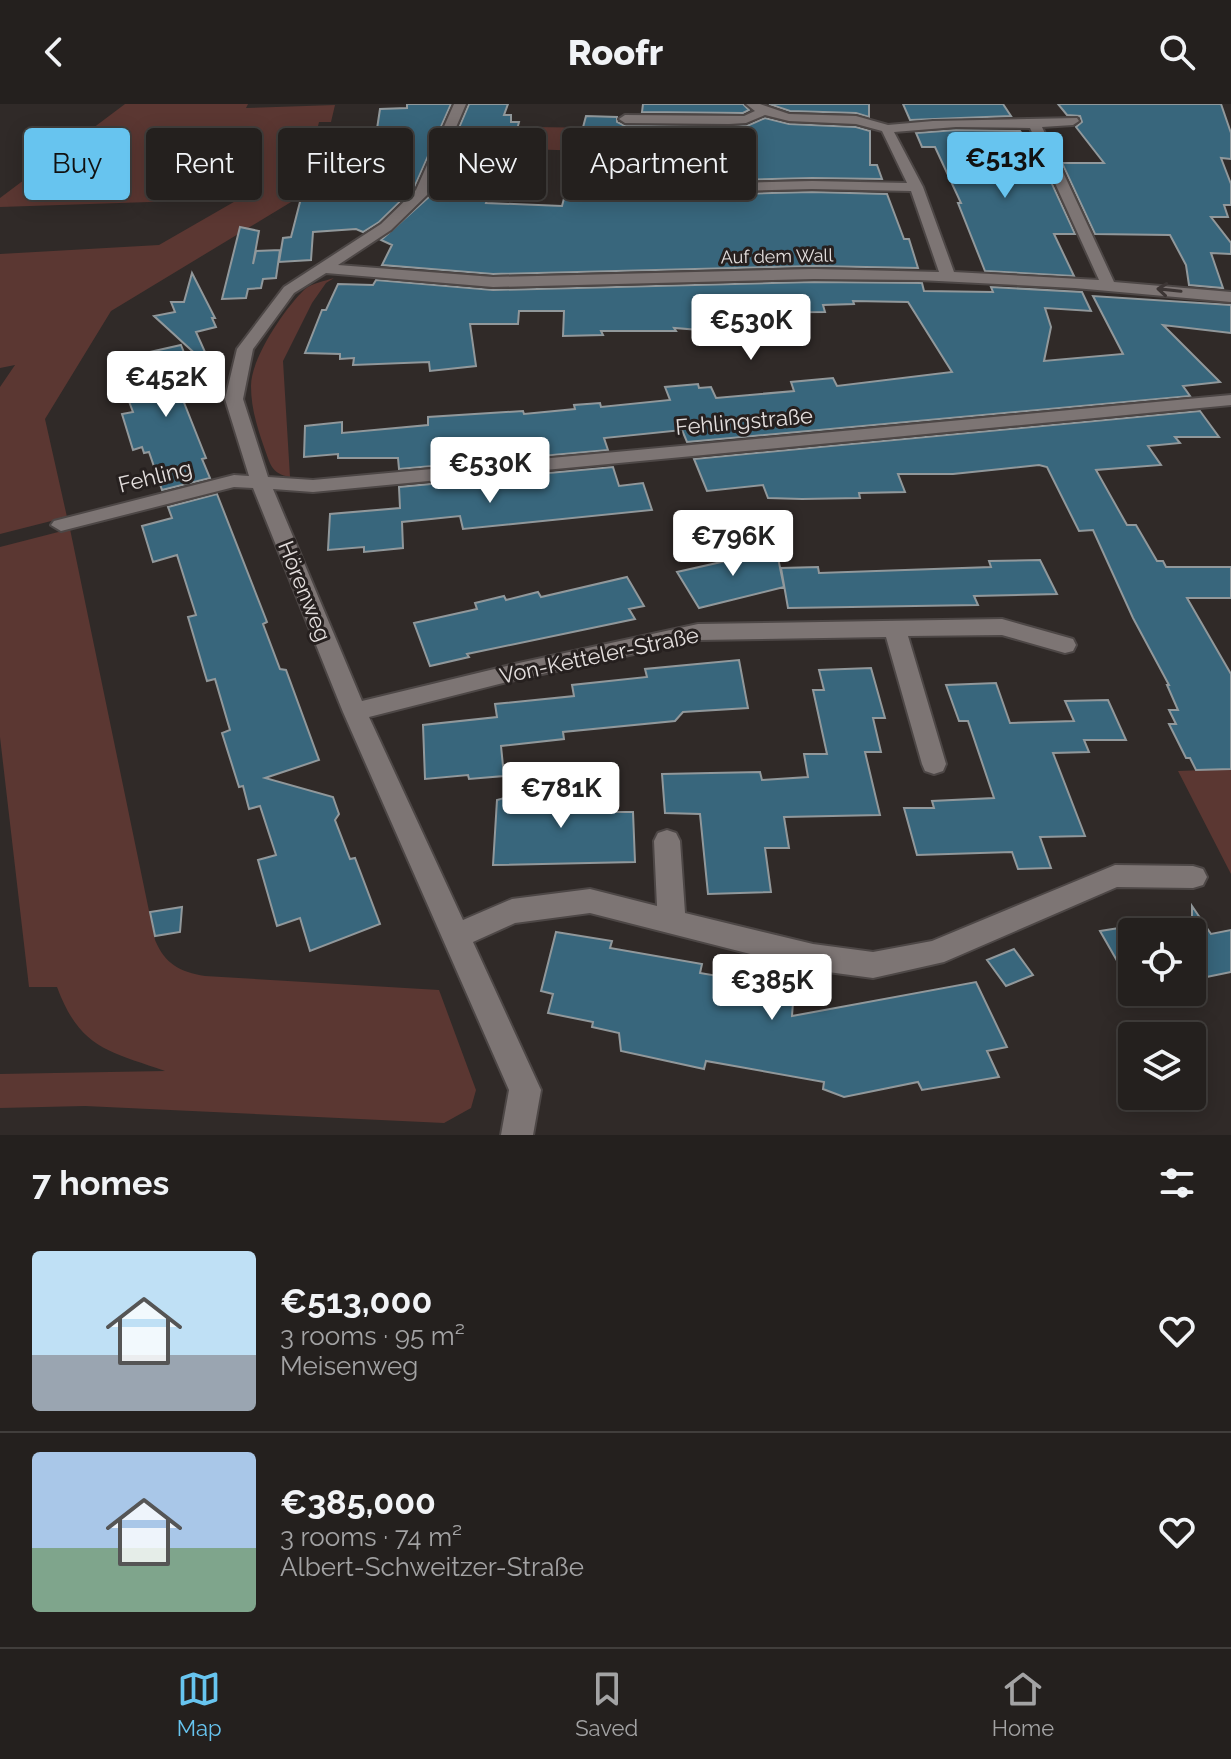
<!DOCTYPE html>
<html lang="en">
<head>
<meta charset="utf-8">
<style>
	:root { --surface:#24201e; --page:#302d2b; --text:#f1f3f6; --muted:#a3a3a4; --line:#413e3c; --accent:#67c4ef }
	body { margin:0; font-family:Raleway,sans-serif; background:var(--page); color:var(--text); height:100vh; display:flex; flex-direction:column; font-size:30px; white-space:nowrap }
	* { box-sizing:border-box; margin:0 }
	p { font-size:26px; color:var(--muted) }
	.icon { flex:none; width:44px; height:44px; fill:none; stroke:currentColor; stroke-width:2; stroke-linecap:round; stroke-linejoin:round }
	.map { position:relative; height:1031px; overflow:hidden }
	.panel { display:flex; flex-direction:column; background:var(--surface); flex:1 }
	.panel>* { flex:none }
	.guide { position:absolute; left:24px; top:24px; width:800px; height:72px; display:flex; gap:16px }
	.fabs { position:absolute; left:1118px; top:814px; display:grid; gap:16px }
	.fabs a { display:grid; place-items:center; width:88px; height:88px; border-radius:8px; background:var(--surface); box-shadow:0 4px 20px #0003,0 0 0 2px var(--line); font-size:40px }
	.price { position:absolute; translate:-50% -68px; padding:0 18px; border-radius:8px; background:#fff; color:#222; font-size:26px; line-height:52px; filter:drop-shadow(0 2px 4px #0008) }
	.price::after { content:''; position:absolute; left:50%; top:48px; width:24px; height:18px; margin-left:-12px; background:inherit; clip-path:polygon(0 0,100% 0,50% 100%) }
	.price.current { background:var(--accent); color:#111 }
	ul { padding:0; list-style:none }
	li { display:flex; align-items:center; gap:24px; height:200px; padding:0 32px }
	li+li { border-top:2px solid var(--line) }
	li span { display:grid; place-items:center; flex:none; width:224px; height:160px; border-radius:8px; color:#555 }
	li>.icon { margin-inline-start:auto }
	span .icon { width:96px; height:96px; fill:#fffc; stroke-width:1 }
	li b { font-size:34px }
	h2 { display:flex; justify-content:space-between; align-items:center; height:96px; padding:0 32px; font-size:34px }
	.pill { padding:0 28px; border-radius:8px; background:var(--surface); box-shadow:0 4px 20px #0003,0 0 0 2px var(--line); font-size:28px; line-height:72px }
	.pill.current { background:var(--accent); color:#111 }
	header { display:flex; justify-content:space-between; align-items:center; height:104px; padding:0 32px; background:var(--surface); font-size:36px; font-weight:800 }
	.menu { display:flex; justify-content:space-around; align-items:center; height:112px; border-top:2px solid var(--line); background:var(--surface); font-size:22px; color:var(--muted) }
	.menu a { display:grid; justify-items:center; gap:4px }
	.menu .current { color:var(--accent) }
	.map>svg:first-child { display:block }
	.green { fill:#5b3732 }
	.building { fill:#38667c; stroke:#91989b; stroke-width:2 }
	.lines { fill:none; stroke-linecap:round; stroke-linejoin:round }
	.minor-casing { stroke:#4d4746; stroke-width:4 }
	.minor { fill:#7d7574; fill-rule:evenodd }
	.oneway { stroke:#3c3534 }
	.labels { text-anchor:middle; dominant-baseline:central; stroke-width:6; stroke-linejoin:round; paint-order:stroke }
	.far-street-label { font-size:18px; fill:#e4dfde; stroke:#26201f }
	.street-label { font-size:22px; fill:#e4dfde; stroke:#26201f }
</style>
</head>
<body>
<header><svg class="icon" aria-label="back" viewBox="0 0 24 24"><path d="M15 5l-7 7 7 7"/></svg>Roofr<svg class="icon" aria-label="search" viewBox="0 0 24 24"><circle cx="10" cy="10" r="6"/><path d="M15 15l6 6"/></svg></header>
<div class="map">
<svg width="1231" height="1031" viewBox="0 0 1231 1031">
	<rect width="100%" height="100%" fill="#302a28"/>
	<path class="green" d="M125 0H248L246 4 335 1 331 18H319L301 92 111 207 45 315 67 413 0 430V283L15 261 0 264V150L159 141 239 95 0 103V94Z
		M532 23 606 24 615 48 527 45Z
		M334 174 326 179 312 199 283 257 290 373C271 370 270 359 264 343 257 323 251 303 251 282 251 254 285 204 305 185 312 179 325 177 334 174Z
		M70 425 155 836C165 860 180 868 205 872L439 886 476 986 471 1004 444 1019 85 1002 0 1004V970L165 967C109 947 80 945 57 883H29L0 633V443Z
		M1231 665V770L1178 667Z"/>
	<path class="building" d="M407 0H451L414 84 379 118 363 128 356 125 313 128 311 156 279 158 283 134 291 133 311 55 355 53 357 43H363L364 39 375 38 380 5 407 4Z
		M469 0H508L504 11H511V18H519L512 45H504L486 99 562 102 586 12 617 13V18L625 22 729 23 747 22 765 14 789 20 856 23 870 27V61H877L882 75 812 74 593 80 583 88 593 94 812 88 887 90 904 135H909L918 164 814 162 493 170 382 161 392 141 381 136 430 92Z
		M643 0H743L749 6 743 9 642 8Z
		M769 0H869V13L856 9 790 7Z
		M903 0H1003L1011 12 910 16Z
		M1058 0H1221L1231 29V55L1221 54 1231 80V101H1224L1228 113H1211L1231 139V150L1211 149 1223 184 1189 181 1186 161 1170 131 1095 130 1062 59H1104L1076 23 1082 18 1080 12 1067 11Z
		M956 26 1020 27 1042 58 1075 130H1054L1074 172 985 167 958 99H961L935 43H922L916 29Z
		M240 123 259 127 253 160 256 147 280 146 276 174 263 175 261 184 248 185 246 194 222 195Z
		M192 169 215 214H212L216 223 196 228 213 266 154 212 175 208 171 198H184Z
		M376 176 493 186 814 178 922 179 924 187 993 188 991 183 1082 188 1091 207 1045 204 1051 223 1044 257 1123 250 1093 192 1231 201V229L1163 221 1220 278 1183 282 1190 292 687 338 682 326 604 334 608 346 399 365 398 354H338V350L304 353 305 322 342 318V329L428 321V313L523 307 524 310 575 305 574 301 600 299 601 303 670 296 665 283 698 280 699 284 711 283 716 294 794 287 791 278 833 274 837 282 952 268 908 198 853 197 854 200 823 201 825 208 716 209 739 229 674 224 676 227H601L603 231 563 232 564 207H519L518 220H470L476 262 430 267 429 258 353 261 354 254 340 255V250L305 249 322 206H326L338 180 373 181Z
		M181 241 193 271 184 273 193 294 183 296 206 354 202 355 210 374 162 386 149 348 144 349 142 343 133 346 122 310 133 308 125 287 139 283 135 273 149 270 141 250Z
		M1200 307 1219 333H1175L1180 339 1148 342 1161 361 1096 366 1127 421H1136L1157 457H1163L1166 463H1231V494H1187L1231 570V665L1196 666 1190 654H1186L1169 620H1176L1169 606H1178L1167 581H1169L1133 514 1093 426 1079 427 1047 363 1039 361 953 370H898L905 388 859 389 860 394 802 395 768 394 763 381 707 387 694 355Z
		M613 363 619 382 643 379 652 406 463 425 460 412 402 418 403 444 364 448V443L328 446 330 410 400 404 399 383Z
		M217 390 267 518 263 520 280 565 286 566 319 656 265 674 333 693 339 710 335 716 350 755 355 754 380 820 310 847 300 814 277 822 258 756 276 751 260 702 249 705 243 682 239 683 222 629 230 626 215 575 207 577 188 513 196 511 177 451 153 458 142 422 172 414 168 403Z
		M777 449 784 483 699 504 677 468 730 456 726 450Z
		M1040 456 1057 490 974 492 978 501 788 504 781 464 818 463 819 469 991 463 989 457Z
		M627 473 644 502 629 505 635 515 467 550 469 553 430 562 414 519 477 505 475 499 504 492 506 496 538 488 541 493Z
		M739 556 748 604 683 608 675 617 563 628 564 635 501 642 504 672 469 675 468 671 425 675 423 621 497 613 495 600 574 592 572 581 647 573 645 565Z
		M871 564 885 614H873L881 648H865L880 711 784 713 789 744H765L771 788 708 790 700 710 665 709 662 670 760 668 762 676 808 673 804 650H827L813 586H824L819 566Z
		M996 579 1010 619 1074 617 1065 597 1108 596 1126 636H1084L1089 648 1053 649 1085 732 1040 733 1051 764 1018 765 1012 748 917 751 904 704H934L932 697 994 694 968 617H959L946 581Z
		M564 678V696L609 695V708H633L635 758 493 761 497 696Z
		M1192 802 1211 830 1231 826V868L1192 876Z
		M182 803 180 828 155 832 150 808Z
		M1132 822V883L1100 827Z
		M556 828 612 837 610 844 702 860 700 869 794 885 792 912 976 878 1007 943 987 947 999 973 922 986 918 978 844 993 823 985 824 978 706 957 704 965 621 947 619 929 592 923 593 918 548 909 553 890 541 887Z
		M1014 845 1033 871 1006 882 987 856Z"/>
	<g class="lines">
		<defs>
			<path id="minor" d="M454 0H466L427 91 391 126 338 161 493 173 814 165 939 168 911 87 812 85 593 91 586 87 593 83 812 77 907 79 882 27 856 20 789 17 765 11 746 19 729 20 625 19 619 15 625 11 744 12 755 7 746 0H760L789 10 856 12 888 21 933 17 1077 14 1079 17 1073 21 1042 23 1114 178 1231 188V198L1075 184 919 176 814 175 493 183 326 169 294 189 253 245 243 295 268 373 313 376 1231 291V301L313 388 273 385 362 597 519 559 698 520 1002 515 1073 535 1076 541 1073 547 1065 549 1002 531 908 532 946 660 943 667 934 670 925 667 922 660 886 533 698 536 519 575 369 613 463 816 512 795 590 785 657 802 654 737 658 729 667 726 676 729 680 737 685 809 813 840 873 848 932 837 1115 761 1193 762 1203 765 1207 773 1203 781 1193 784 1117 783 944 858 873 874 813 866 590 809 515 819 473 838 541 986 533 1031H501L509 986 343 608 253 384 234 383 61 427 51 421 54 417 234 371 249 372 225 295 237 245 284 183 381 120 416 86ZM956 23 1030 24 1099 176 954 168 923 83 894 28Z"/>
		</defs>
		<use href="#minor" class="minor-casing"/>
		<use href="#minor" class="minor"/>
	</g>
	<defs><path id="oneway-shaft" d="M-6 0H5M1.5-3L5.5 0L1.5 3" fill="none" stroke-width="1.6" stroke-linecap="round" stroke-linejoin="round" transform="scale(2)"/></defs>
	<use class="oneway" href="#oneway-shaft" transform="translate(1169 186) rotate(-174)"/>
	<g class="labels">
		<g class="far-street-label">
			<text transform="translate(777 152) rotate(-1)">Auf dem Wall</text>
		</g>
		<g class="street-label">
			<text transform="translate(744 317) rotate(-5)">Fehlingstraße</text>
			<text transform="translate(155 372) rotate(-14)">Fehling</text>
			<text transform="translate(305 487) rotate(68)">Hörenweg</text>
			<text transform="translate(599 551) rotate(-12)">Von-Ketteler-Straße</text>
		</g>
	</g>
</svg>
<div class="fabs">
<a><svg class="icon" aria-label="locate" viewBox="0 0 24 24"><circle cx="12" cy="12" r="6"/><path d="M12 2v4M12 18v4M2 12h4M18 12h4"/></svg></a>
<a><svg class="icon" aria-label="layers" viewBox="0 0 24 24"><path d="M12 4l9 5-9 5-9-5zM3 14l9 5 9-5"/></svg></a>
</div>
<b class="price current" style="left:1005px;top:96px">€513K</b>
<b class="price" style="left:751px;top:258px">€530K</b>
<b class="price" style="left:166px;top:315px">€452K</b>
<b class="price" style="left:490px;top:401px">€530K</b>
<b class="price" style="left:733px;top:474px">€796K</b>
<b class="price" style="left:561px;top:726px">€781K</b>
<b class="price" style="left:772px;top:918px">€385K</b>
<div class="guide">
<a class="pill current">Buy</a>
<a class="pill">Rent</a>
<a class="pill">Filters</a>
<a class="pill">New</a>
<a class="pill">Apartment</a>
</div>
</div>
<section class="panel">
<h2>7 homes<svg class="icon" aria-label="filters" viewBox="0 0 24 24"><path d="M4 7h16M4 17h16"/><circle cx="9" cy="7" r="2"/><circle cx="15" cy="17" r="2"/></svg></h2>
<ul>
<li><span style="background:linear-gradient(#bfe0f5 65%,#9aa5b1 0)"><svg class="icon" aria-label="home" viewBox="0 0 24 24"><path d="M3 11l9-7 9 7M6 9v11h12V9"/></svg></span><div><b>€513,000</b><p>3 rooms · 95 m²</p><p>Meisenweg</p></div><svg class="icon" aria-label="heart" viewBox="0 0 24 24"><path d="M12 20l-8-8c-3-5 5-10 8-4 3-6 11-1 8 4z"/></svg></li>
<li><span style="background:linear-gradient(#a9c7e8 60%,#7fa58c 0)"><svg class="icon" aria-label="home" viewBox="0 0 24 24"><path d="M3 11l9-7 9 7M6 9v11h12V9"/></svg></span><div><b>€385,000</b><p>3 rooms · 74 m²</p><p>Albert-Schweitzer-Straße</p></div><svg class="icon" aria-label="heart" viewBox="0 0 24 24"><path d="M12 20l-8-8c-3-5 5-10 8-4 3-6 11-1 8 4z"/></svg></li>
</ul>
</section>
<nav class="menu">
<a class="current"><svg class="icon" aria-label="map" viewBox="0 0 24 24"><path d="M3 6l6-2 6 2 6-2v14l-6 2-6-2-6 2zM9 4v14M15 6v14"/></svg>Map</a>
<a><svg class="icon" aria-label="saved" viewBox="0 0 24 24"><path d="M7 4h10v16l-5-4-5 4z"/></svg>Saved</a>
<a><svg class="icon" aria-label="home" viewBox="0 0 24 24"><path d="M3 11l9-7 9 7M6 9v11h12V9"/></svg>Home</a>
</nav>
</body>
</html>
